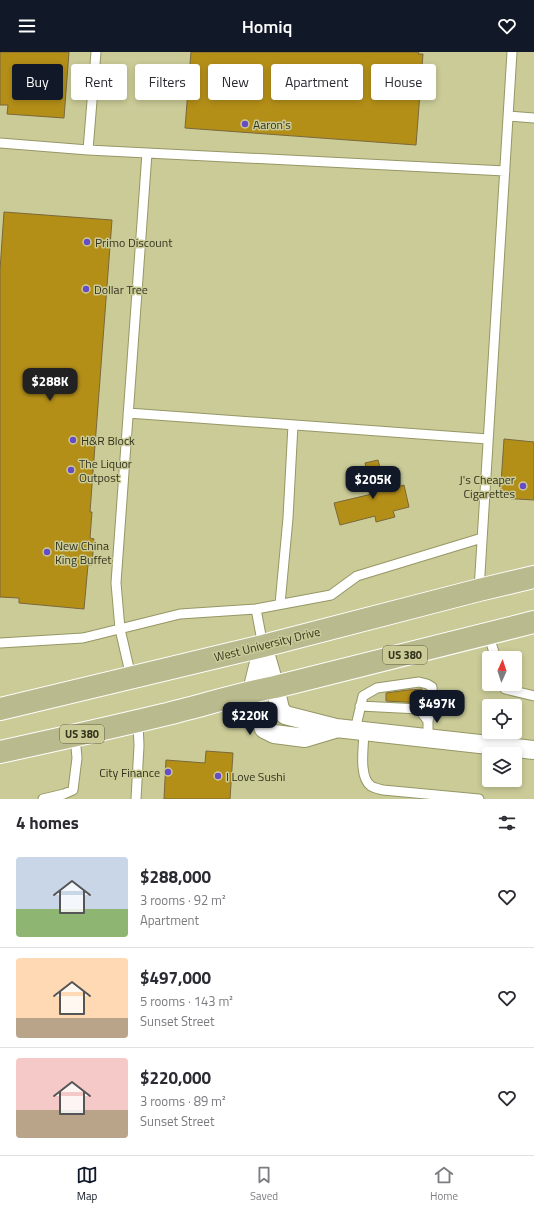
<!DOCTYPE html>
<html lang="en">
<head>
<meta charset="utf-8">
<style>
	:root { --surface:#fff; --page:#f2f2f3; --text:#2b2b33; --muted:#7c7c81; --line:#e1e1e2; --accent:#111827 }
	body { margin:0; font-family:"Titillium Web",sans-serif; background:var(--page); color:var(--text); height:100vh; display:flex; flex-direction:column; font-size:15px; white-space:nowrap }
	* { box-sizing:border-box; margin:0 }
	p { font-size:13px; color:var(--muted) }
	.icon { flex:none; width:22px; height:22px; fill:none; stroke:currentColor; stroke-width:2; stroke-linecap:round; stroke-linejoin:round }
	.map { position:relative; height:747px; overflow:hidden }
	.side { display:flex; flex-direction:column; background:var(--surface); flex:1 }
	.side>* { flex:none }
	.hud { position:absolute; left:12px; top:12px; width:510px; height:36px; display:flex; gap:8px }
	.needle { width:26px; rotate:3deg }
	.buttons { position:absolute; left:482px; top:599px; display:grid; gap:8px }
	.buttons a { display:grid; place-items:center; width:40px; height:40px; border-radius:4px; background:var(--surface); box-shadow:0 2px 6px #0003; font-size:20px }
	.price { position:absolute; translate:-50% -34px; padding:0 9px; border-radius:8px; background:var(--accent); color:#fff; font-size:13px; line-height:26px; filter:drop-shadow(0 1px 2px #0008) }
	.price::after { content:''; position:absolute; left:50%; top:24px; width:12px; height:9px; margin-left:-6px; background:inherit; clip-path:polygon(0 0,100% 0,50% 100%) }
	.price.on { background:#222; color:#fff }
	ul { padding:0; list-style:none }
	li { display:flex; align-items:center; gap:12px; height:100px; padding:0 16px }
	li+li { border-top:1px solid var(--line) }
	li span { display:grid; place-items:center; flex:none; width:112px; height:80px; border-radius:4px; color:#555 }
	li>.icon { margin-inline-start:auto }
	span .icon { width:48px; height:48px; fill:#fffc; stroke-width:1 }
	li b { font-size:17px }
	h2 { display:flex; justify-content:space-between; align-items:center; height:48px; padding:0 16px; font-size:17px }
	.chip { padding:0 14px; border-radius:4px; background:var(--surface); box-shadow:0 2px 6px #0003; font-size:14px; line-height:36px }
	.chip.on { background:var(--accent); color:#fff }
	header { display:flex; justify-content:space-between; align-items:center; height:52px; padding:0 16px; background:var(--accent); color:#fff; font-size:18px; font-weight:600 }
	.dock { display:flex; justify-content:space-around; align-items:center; height:56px; border-top:1px solid var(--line); background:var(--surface); font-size:11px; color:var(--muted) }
	.dock a { display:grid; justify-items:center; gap:2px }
	.dock .on { color:var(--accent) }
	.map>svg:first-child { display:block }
	.building { fill:#b48f18; stroke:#7a6839 }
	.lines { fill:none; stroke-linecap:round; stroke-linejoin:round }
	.lane-casing { stroke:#969765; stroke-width:11 }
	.street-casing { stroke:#969765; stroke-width:20 }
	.primary-casing { stroke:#fff; stroke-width:24 }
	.lane { stroke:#fff; stroke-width:9 }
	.street { stroke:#fff; stroke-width:18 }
	.primary { stroke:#b9ba8d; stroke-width:22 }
	.poi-dot { fill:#684cc5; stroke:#cacb97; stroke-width:1.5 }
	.labels { text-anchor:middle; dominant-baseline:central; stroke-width:3; stroke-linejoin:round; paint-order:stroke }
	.shield { fill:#cacb97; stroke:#606142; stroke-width:1 }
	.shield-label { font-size:11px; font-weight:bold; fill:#33331e }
	.poi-label { font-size:12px; fill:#33331e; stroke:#cacb97; text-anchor:start }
	.street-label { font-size:12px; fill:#33331e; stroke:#cacb97 }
</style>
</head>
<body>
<header><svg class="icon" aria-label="menu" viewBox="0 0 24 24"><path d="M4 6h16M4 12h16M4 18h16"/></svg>Homiq<svg class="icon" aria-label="heart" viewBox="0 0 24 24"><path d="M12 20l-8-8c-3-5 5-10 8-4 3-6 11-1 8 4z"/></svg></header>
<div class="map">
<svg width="534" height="747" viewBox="0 0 534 747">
	<rect width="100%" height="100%" fill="#cacb97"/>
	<path class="building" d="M0 0H69L64 66 7 62 8 53H0Z
		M191 0H419L418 2H423L416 93 185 76Z
		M4 160 112 168 90 460H92L90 486 94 487 92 513H88L84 557 19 551V546L0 545V218Z
		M504 387 534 390V448L500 446Z
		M378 408 386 438 404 433 409 455 393 459 395 465 376 470 375 464 340 473 334 451 372 442 365 411Z
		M422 637V651L386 649V641L408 638Z
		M206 699 233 701 230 747H164L166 708 205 711Z"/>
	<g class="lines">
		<defs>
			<path id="lane" d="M508 64 534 66
				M0 91 88 98 505 119
				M88 98 96 0
				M128 361 488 387
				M479 538 512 0
				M280 552 288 466 293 373
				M256 557 263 594
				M488 582 496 606
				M0 591 83 586 180 562 256 557 331 543 357 524 482 486
				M131 625 120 577 116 531 147 101
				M503 632 505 637 534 644
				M360 654 419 657 428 669
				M355 678 363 644 377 636 419 630 427 632 432 635 433 653 428 669V686
				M364 679C364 693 358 725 371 734 374 736 379 737 383 738L479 747
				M43 747 64 742 73 738 77 706 75 684
				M136 747 139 694 138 669"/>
			<path id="street" d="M263 594 275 635 280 657 285 663 336 676 534 698
				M263 594 252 639 256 659 264 677 274 682 305 686 335 677"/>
			<path id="primary" d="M0 657 263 594 479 538 534 525
				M0 700C55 688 109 676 163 663 201 654 237 642 275 635L534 570"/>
		</defs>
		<use href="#lane" class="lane-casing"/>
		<use href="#street" class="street-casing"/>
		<use href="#primary" class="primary-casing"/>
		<use href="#lane" class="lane"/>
		<use href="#street" class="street"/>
		<use href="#primary" class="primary"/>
	</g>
	<g class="poi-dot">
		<circle cx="245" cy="72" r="4"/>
		<circle cx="87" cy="190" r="4"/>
		<circle cx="86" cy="237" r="4"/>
		<circle cx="73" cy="388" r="4"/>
		<circle cx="71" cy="418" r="4"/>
		<circle cx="523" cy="434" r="4"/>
		<circle cx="47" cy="500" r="4"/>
		<circle cx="168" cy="720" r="4"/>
		<circle cx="218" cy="724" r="4"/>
	</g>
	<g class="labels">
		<g class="shield">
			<rect x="383" y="594" width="44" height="18" rx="3"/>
			<rect x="60" y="673" width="44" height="18" rx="3"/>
		</g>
		<g class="shield-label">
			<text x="405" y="603">US 380</text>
			<text x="82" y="682">US 380</text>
		</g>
		<g class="poi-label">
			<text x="253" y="72">Aaron's</text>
			<text x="95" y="190">Primo Discount</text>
			<text x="94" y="237">Dollar Tree</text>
			<text x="81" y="388">H&amp;R Block</text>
			<text x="79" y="411">The Liquor<tspan x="79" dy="14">Outpost</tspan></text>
			<text x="515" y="427" text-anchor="end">J's Cheaper<tspan x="515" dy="14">Cigarettes</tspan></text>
			<text x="55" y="493">New China<tspan x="55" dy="14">King Buffet</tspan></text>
			<text x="160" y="720" text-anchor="end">City Finance</text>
			<text x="226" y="724">I Love Sushi</text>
		</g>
		<g class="street-label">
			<text transform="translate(267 592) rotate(-14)">West University Drive</text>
		</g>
	</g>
</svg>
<div class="buttons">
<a><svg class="needle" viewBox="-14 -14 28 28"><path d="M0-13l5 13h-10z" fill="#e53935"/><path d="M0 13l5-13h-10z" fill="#7c7c81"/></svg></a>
<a><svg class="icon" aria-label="locate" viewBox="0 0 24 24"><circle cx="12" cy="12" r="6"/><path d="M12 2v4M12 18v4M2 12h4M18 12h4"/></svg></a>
<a><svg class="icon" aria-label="layers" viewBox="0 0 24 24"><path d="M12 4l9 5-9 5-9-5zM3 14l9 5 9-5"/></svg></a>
</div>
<b class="price on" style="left:50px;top:350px">$288K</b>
<b class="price" style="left:373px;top:448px">$205K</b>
<b class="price" style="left:437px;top:672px">$497K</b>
<b class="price" style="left:250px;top:684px">$220K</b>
<div class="hud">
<a class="chip on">Buy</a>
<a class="chip">Rent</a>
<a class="chip">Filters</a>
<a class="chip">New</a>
<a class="chip">Apartment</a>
<a class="chip">House</a>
</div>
</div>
<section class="side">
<h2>4 homes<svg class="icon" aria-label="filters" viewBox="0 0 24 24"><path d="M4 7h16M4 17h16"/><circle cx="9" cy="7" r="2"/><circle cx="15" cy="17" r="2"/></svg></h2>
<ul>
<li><span style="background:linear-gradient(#c9d6e8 65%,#8fb573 0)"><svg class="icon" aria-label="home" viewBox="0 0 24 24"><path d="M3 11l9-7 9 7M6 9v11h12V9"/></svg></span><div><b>$288,000</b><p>3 rooms · 92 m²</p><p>Apartment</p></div><svg class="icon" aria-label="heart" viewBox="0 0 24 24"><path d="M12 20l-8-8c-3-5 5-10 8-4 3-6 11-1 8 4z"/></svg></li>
<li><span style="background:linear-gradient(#ffd9b3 75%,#b9a48a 0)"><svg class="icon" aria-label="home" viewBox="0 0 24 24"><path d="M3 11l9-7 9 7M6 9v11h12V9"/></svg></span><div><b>$497,000</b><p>5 rooms · 143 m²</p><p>Sunset Street</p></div><svg class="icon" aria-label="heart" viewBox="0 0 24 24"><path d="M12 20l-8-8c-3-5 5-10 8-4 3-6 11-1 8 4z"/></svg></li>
<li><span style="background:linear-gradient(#f6c9c9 65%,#b9a48a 0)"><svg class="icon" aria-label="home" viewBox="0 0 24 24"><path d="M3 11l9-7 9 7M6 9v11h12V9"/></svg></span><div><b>$220,000</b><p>3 rooms · 89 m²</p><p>Sunset Street</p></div><svg class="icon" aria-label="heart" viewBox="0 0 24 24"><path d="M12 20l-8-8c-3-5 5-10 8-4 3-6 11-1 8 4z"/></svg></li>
</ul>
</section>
<nav class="dock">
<a class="on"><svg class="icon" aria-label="map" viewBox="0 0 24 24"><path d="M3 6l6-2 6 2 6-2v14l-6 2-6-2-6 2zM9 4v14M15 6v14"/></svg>Map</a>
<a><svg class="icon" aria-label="saved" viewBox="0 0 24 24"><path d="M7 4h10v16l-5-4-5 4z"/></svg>Saved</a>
<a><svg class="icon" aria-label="home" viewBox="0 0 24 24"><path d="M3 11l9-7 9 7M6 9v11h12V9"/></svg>Home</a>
</nav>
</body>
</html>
